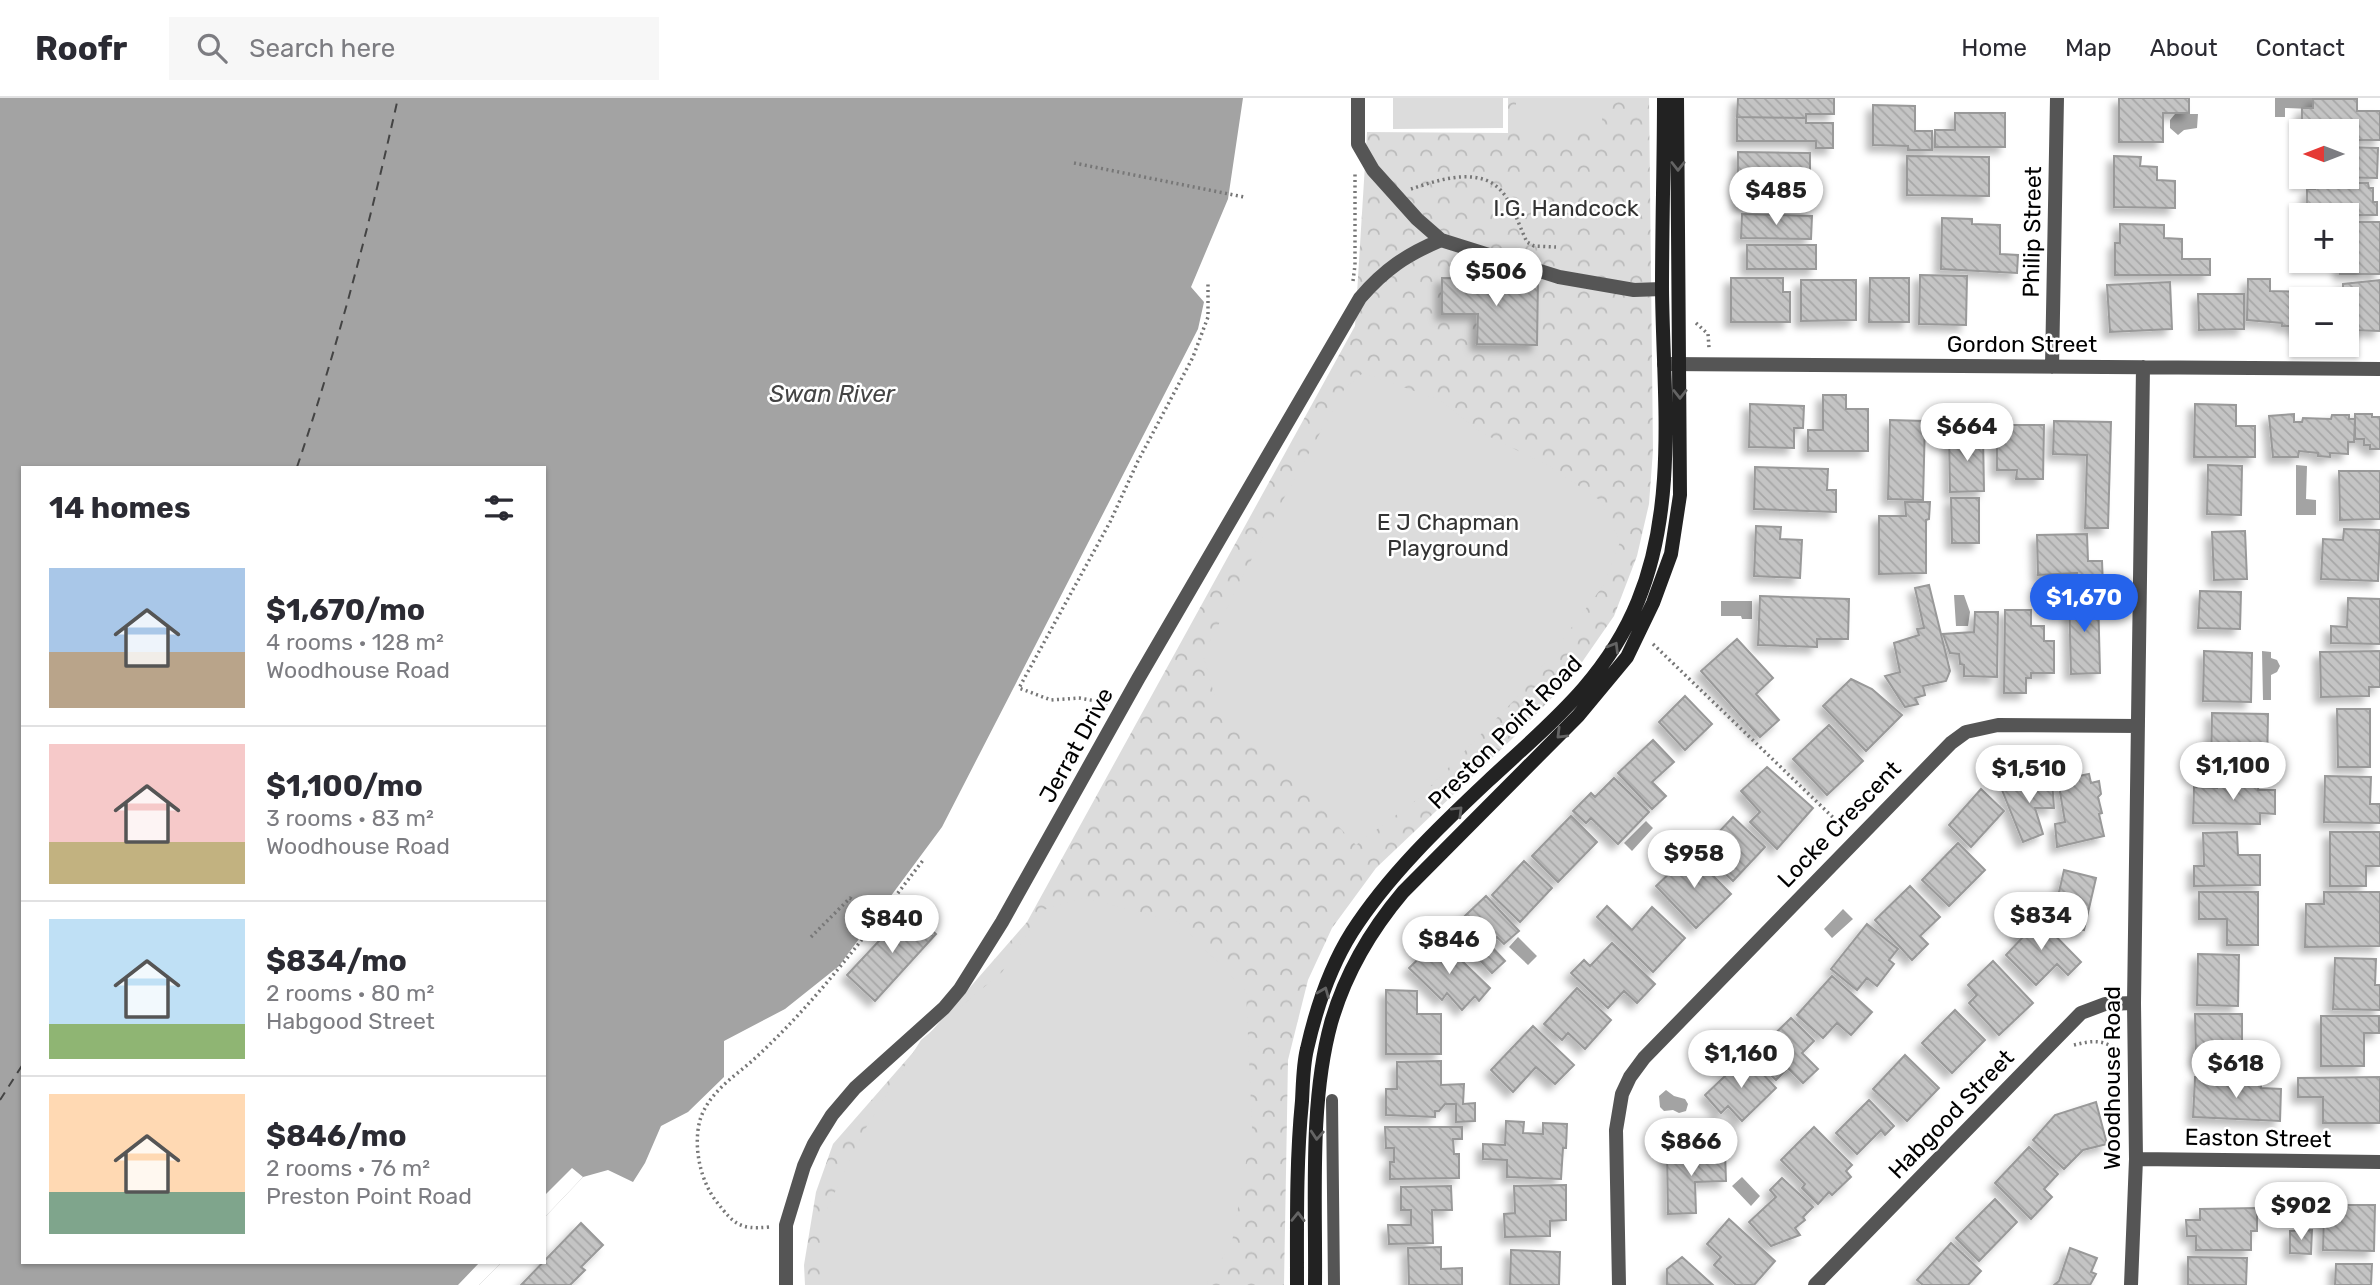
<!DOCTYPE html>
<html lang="en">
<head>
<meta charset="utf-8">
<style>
	:root { --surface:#fff; --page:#f7f7f7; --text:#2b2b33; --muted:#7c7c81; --line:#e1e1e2; --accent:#2563eb }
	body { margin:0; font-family:Rubik,sans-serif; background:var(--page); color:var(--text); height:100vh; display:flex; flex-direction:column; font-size:26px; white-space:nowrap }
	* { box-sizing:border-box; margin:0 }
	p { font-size:23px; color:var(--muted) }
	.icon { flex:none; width:38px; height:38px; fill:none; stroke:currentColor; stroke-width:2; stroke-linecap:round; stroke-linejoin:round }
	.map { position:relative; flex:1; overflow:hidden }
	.panel { position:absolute; left:21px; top:368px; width:525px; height:798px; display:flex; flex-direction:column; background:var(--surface); border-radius:0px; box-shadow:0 2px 5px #0004 }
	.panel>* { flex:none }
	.needle { width:46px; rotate:270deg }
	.tools { position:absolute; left:2289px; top:21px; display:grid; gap:14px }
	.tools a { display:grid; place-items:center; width:70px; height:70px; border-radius:0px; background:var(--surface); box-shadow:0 2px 5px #0004; font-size:35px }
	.price { position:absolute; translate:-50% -60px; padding:0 16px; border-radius:24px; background:#fff; color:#222; font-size:23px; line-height:46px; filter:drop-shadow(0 2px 4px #0008) }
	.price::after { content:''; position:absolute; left:50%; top:42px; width:21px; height:16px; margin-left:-10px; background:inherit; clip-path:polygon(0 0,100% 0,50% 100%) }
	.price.selected { background:var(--accent); color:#fff }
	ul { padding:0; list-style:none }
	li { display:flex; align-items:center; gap:21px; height:175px; padding:0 28px }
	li+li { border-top:2px solid var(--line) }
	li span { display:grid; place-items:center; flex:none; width:196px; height:140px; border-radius:0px; color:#555 }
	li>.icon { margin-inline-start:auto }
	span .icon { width:84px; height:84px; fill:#fffc; stroke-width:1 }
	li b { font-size:30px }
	h2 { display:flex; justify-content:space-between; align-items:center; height:84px; padding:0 28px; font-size:30px }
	header { display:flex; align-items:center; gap:42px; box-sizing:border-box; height:98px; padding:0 35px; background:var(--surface); border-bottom:2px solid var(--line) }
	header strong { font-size:33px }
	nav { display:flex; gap:38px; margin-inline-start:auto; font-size:24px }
	.search { width:490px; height:63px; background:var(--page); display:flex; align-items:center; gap:18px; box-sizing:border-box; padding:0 24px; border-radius:0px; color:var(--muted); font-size:26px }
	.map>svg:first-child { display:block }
	.forest { fill:url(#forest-crowns) }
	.pitch { fill:#dcdcdc }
	.water { fill:#a3a3a3 }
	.pier { fill:#fff }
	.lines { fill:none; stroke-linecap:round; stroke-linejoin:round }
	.ferry { stroke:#444; stroke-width:2; stroke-dasharray:9 7; stroke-linecap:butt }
	.building { fill:url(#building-back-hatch); stroke:#999; stroke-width:2; filter:url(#shadow) }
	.path { stroke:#777; stroke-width:3.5; stroke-dasharray:2 3.5; stroke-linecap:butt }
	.service { stroke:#555; stroke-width:12 }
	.minor { stroke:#555; stroke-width:14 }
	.secondary { stroke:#222; stroke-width:14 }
	.oneway { stroke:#646464 }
	.labels { text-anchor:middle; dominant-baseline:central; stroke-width:5; stroke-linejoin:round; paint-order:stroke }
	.park-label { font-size:23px; fill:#333; stroke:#fff }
	.street-label { font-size:23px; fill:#000; stroke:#fff }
	.water-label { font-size:24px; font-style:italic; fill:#444; stroke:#fff }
</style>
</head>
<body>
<header>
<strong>Roofr</strong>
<div class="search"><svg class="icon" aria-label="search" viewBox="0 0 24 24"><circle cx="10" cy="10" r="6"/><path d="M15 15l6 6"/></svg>Search here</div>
<nav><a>Home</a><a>Map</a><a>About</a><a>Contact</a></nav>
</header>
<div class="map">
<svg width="2380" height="1187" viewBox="0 0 2380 1187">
	<defs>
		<pattern id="forest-crowns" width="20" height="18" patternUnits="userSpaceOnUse" patternTransform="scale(1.75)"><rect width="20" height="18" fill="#dcdcdc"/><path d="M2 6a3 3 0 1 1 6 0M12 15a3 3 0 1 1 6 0" fill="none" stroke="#bbb"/></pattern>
		<pattern id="building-back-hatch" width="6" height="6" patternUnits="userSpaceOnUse" patternTransform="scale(1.75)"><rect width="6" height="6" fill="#c4c4c4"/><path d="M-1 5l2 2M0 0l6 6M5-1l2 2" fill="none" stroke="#a7a7a7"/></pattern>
		<filter id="shadow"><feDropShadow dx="-6" dy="6" stdDeviation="3.5" flood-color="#0004"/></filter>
	</defs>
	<rect width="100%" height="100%" fill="#fff"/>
	<path class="forest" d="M1508 0H1649L1653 352 1649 406 1637 458 1614 518 1571 580 1512 641 1376 770 1332 830 1308 882 1288 962 1284 1187H805L804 1167 816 1094 833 1046 1027 824 1355 228 1367 34 1508 35Z"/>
	<path class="pitch" d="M1393 0H1503V30L1393 31Z
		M1516 0H1602V28H1516Z
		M1363 275 1440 302 1480 334 1551 369 1601 403 1620 444 1603 488 1524 592 1419 700 1356 747 1214 596 1203 557 1268 429 1345 290Z
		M1085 800 1178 824 1246 893 1252 1029 1232 1144 1206 1187H823V1119L864 1033 921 942 1002 874 1043 812Z"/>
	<path class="water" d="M0 0H1243L1228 101 1191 189 1204 204 1198 231 942 729 839 868 785 911 724 943V979L688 1014 661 1028 645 1065 633 1084 608 1072 583 1079 544 1120V369H23V1164H502L479 1187H0Z
		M2275 0H2312V11L2285 10V19H2275Z
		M2175 16H2198L2197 30 2184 32 2178 37 2170 30V22Z
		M2296 367 2307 368 2306 401 2316 402V417H2296Z
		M1954 497H1964L1970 514 1968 528H1956Z
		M1721 503H1752V521H1742L1741 518H1721Z
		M2262 553 2271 554V560L2277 562 2280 568 2277 574 2271 577V602H2263Z
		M1646 723 1653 730 1632 753 1624 745Z
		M1843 811 1853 821 1832 840 1824 831Z
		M1518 839 1537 858 1528 867 1509 849Z
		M1666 992 1674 998 1685 1001 1688 1006 1686 1013 1679 1015 1673 1012 1664 1013 1660 1009 1659 998Z
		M1742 1079 1760 1098 1751 1108 1732 1088Z"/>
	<path class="pier" d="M572 1070 583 1079 544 1120V1098Z
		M480 1164H502L479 1187H458Z"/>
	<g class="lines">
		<path class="ferry" d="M297 369C338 248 370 125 398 0
			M0 1002 23 966"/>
	</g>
	<path class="building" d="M1738 0H1834V16H1806V20L1737 19Z
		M2119 0H2189V15H2163V44H2119Z
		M2313 1H2357V13H2380V42H2347V33H2314V30H2302V10H2313Z
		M1873 7 1915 8V33H1932V52H1908V48L1873 47Z
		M1955 15H2005V49H1935V32H1955Z
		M1737 19 1806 20V25H1833V50H1816V43H1737Z
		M2347 49 2378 50 2377 80 2328 79H2347Z
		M1738 54 1810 55V80L1738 79Z
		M1907 58 1989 59V98L1907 97Z
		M2114 58 2141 59 2140 68 2157 69V82L2175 83V110L2114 109Z
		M1738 81H1811V108H1738Z
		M2315 85H2368L2369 90H2373V104H2377V117H2314V111H2307V91H2315Z
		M1742 116 1812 118 1811 141 1741 140Z
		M1942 120 1972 121V126L2000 127V156L2018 157 2017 175 1941 171Z
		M2347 124H2380V176H2340V163H2347Z
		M2120 126 2164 127V140L2182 141V161H2210V177H2115V145H2120Z
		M1747 147H1816V171H1747Z
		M1920 177 1967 178 1966 227 1919 226Z
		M1442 180 1538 181 1537 247 1477 246 1478 216H1442Z
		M1731 180H1783V194H1790V224H1731Z
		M1870 180H1909V224H1869Z
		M2248 181H2270V193L2314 194V200L2323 201H2301V233L2294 232V228H2282V225L2247 222Z
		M1801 182H1856V222L1801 223Z
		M2380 182V233L2347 232V201H2343V186Z
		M2170 184 2172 231 2110 234 2107 187Z
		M2198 196H2244V231L2199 232Z
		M1823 297H1846V311H1868V353H1808V332H1823Z
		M1750 306 1804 308 1803 330H1794V350L1749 349Z
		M2195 306 2236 307V328H2255V359H2194Z
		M2294 316V324H2302L2303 320 2331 321 2332 317H2349V321H2355L2354 344H2348V356L2330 355V359L2318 358V355L2299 353 2298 359H2273L2269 318Z
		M2355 316H2372V319H2380V351H2370V347H2364V341H2355Z
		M1890 322 1925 323 1923 402 1888 401Z
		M2054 323 2111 324 2108 430H2085L2087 357 2053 356Z
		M1997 327H2044L2043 381H2016L2017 372H1997Z
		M1983 336 1984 393 1950 394 1949 337Z
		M2208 367 2242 368 2241 417 2207 416Z
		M1755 369 1828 371 1827 392H1836V414L1754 411Z
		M2339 373H2380V421L2340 422Z
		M1951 400H1979V445H1952Z
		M1905 404H1930L1929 421 1926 422V475L1879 476V418H1906Z
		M1756 428 1781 429 1780 441 1802 442 1800 480 1754 478Z
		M2344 431 2380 432 2378 483 2321 481 2323 441 2343 442Z
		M2245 433 2247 481 2214 482 2212 434Z
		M2087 436 2088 463H2102L2103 488 2077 489V475L2038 477 2037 437Z
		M1929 487 1950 573 1946 583 1923 588 1925 597 1915 600 1918 606 1905 609 1885 578 1900 574 1894 545 1919 537 1917 531 1924 530 1915 490Z
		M2200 493 2241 494 2240 531 2198 530Z
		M2069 496H2098L2100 575 2071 576Z
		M1760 498 1849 501 1848 541H1817V549L1758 547Z
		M2348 500 2380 501V546L2331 545V528L2347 529Z
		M2005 512H2031V528H2044V543H2054V575H2031V580H2026V595H2004Z
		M1975 514H1998L1997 579 1964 578V567L1960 566 1959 556 1950 555 1943 536 1974 534Z
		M1737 541 1773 580 1756 596 1779 622 1760 639 1701 573Z
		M2204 553 2252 555 2251 604 2203 603Z
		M2380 553V589H2369V598L2321 599 2320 554Z
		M1851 581 1872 591 1902 617 1866 653 1823 608Z
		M1685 598 1712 626 1685 652 1659 624Z
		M2337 611H2370V669H2338Z
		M2212 615 2268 616 2267 668 2211 667Z
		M1829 627 1863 663 1827 697 1793 661Z
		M1653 642 1674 664 1652 684 1666 698 1652 711 1618 675Z
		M1767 669 1813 710 1777 751 1750 724 1760 714 1741 693Z
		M2089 676 2091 685 2099 683 2101 696 2098 699 2102 715 2099 716 2104 738 2057 749 2055 726 2065 724 2058 682Z
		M2217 678 2259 679 2258 692H2275V716L2260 715V726L2193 725 2194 689 2217 690Z
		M2325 678 2371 679 2370 706H2380V725L2324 724Z
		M1614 680 1649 714 1618 746 1591 720 1586 725 1573 713 1591 695 1595 699Z
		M2028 681 2052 682 2054 710H2035L2043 736 2023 744 2002 692Z
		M1981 691 2004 713 1971 749 1949 727Z
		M1571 718 1597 744 1558 784 1532 758Z
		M1733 719 1765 749 1733 783 1701 753Z
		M2237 734 2238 757H2260V787L2194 788V768H2204L2203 735Z
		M2330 734H2380V768H2366V788H2330Z
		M1958 745 1985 772 1949 808 1922 782Z
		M1691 755 1731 796 1696 830 1656 788Z
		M1524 763 1552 790 1520 824 1492 797Z
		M2064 772 2096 780 2084 832 2052 825Z
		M1910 788 1940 819 1920 838 1928 846 1912 862 1875 822Z
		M2199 794H2258V847H2227V821H2199Z
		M2324 794H2380V848L2305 849 2306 806H2324Z
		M1486 798 1519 833 1504 846 1497 839 1489 846 1505 863 1492 875 1451 831Z
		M1607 808 1632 832 1652 809 1685 840 1653 874 1597 819Z
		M909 811 936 836 875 903 847 877Z
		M2034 816 2081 864 2068 877 2057 866 2036 887 2006 857 2022 840 2016 834Z
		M1867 826 1898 851 1889 862 1894 866 1877 888 1867 880 1857 892 1831 871Z
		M1437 843 1453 859 1457 858 1490 890 1479 903 1475 898 1462 912 1447 895 1442 902 1409 870Z
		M1612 845 1655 886 1637 905 1624 893 1608 910 1571 875 1584 862 1590 868Z
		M2198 856 2239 857 2238 908 2197 907Z
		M2335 860 2376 861 2375 887H2380V912L2333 911Z
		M1993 863 2033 905 1999 937 1969 905 1977 897 1968 887Z
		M1832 878 1872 914 1851 937 1837 925 1823 940 1797 917Z
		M1577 890 1611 922 1585 951 1568 935 1562 942 1544 926Z
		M1386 892 1417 893V916H1441V956H1386Z
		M1955 912 1985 942 1952 975 1922 945Z
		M2195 916H2242V963H2196Z
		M2321 918H2379V935H2364V968H2321Z
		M1791 920 1814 943 1802 955 1818 971 1803 985 1788 970 1776 982 1752 958Z
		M1533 928 1574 967 1555 986 1536 969 1513 994 1491 972Z
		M1905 957 1939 990 1907 1023 1873 991Z
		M1746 958 1776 990 1742 1023 1728 1008 1721 1015 1705 997Z
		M1441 963V987L1464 986 1463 1006 1475 1005V1023L1456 1024V1006H1445L1439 1013H1435V1019L1386 1017V991H1397V964Z
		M2195 979 2261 981V990L2281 991 2280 1023 2193 1019Z
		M2380 979V1025H2323V999H2298V980Z
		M1869 1002 1894 1028 1885 1037 1881 1032 1857 1056 1836 1035Z
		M2096 1004 2107 1046 2083 1052 2064 1071 2033 1042 2055 1017Z
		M1506 1023 1524 1024 1523 1035 1543 1036V1025L1567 1026 1566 1050H1563L1561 1081 1507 1079V1062L1483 1061V1046L1505 1047Z
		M1385 1029H1462V1041H1453L1454 1056H1459V1080L1390 1081V1064H1394V1050H1386Z
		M1814 1029 1852 1067 1846 1073 1851 1079 1832 1097 1829 1094 1818 1106 1802 1090 1805 1086 1781 1062Z
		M2029 1049 2058 1076 2044 1091 2052 1099 2031 1121 1995 1085Z
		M1725 1054 1726 1083 1695 1084 1696 1115 1668 1116 1667 1055Z
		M1782 1080 1813 1109 1803 1119 1805 1122 1795 1130 1800 1137 1771 1148 1749 1124 1776 1099 1770 1092Z
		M1566 1087V1122L1550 1123V1138L1505 1139 1504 1116 1515 1115 1514 1088Z
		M1451 1088 1452 1112H1432L1433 1145 1389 1146 1388 1127H1411V1112H1401V1089Z
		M1995 1101 2017 1124 1979 1163 1956 1140Z
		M2324 1107H2375L2374 1153 2323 1152Z
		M2257 1110V1133H2251V1152H2196V1138H2187L2186 1122H2200V1111Z
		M1729 1121 1775 1163 1754 1187H1736L1714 1167 1721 1159 1707 1146Z
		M581 1125 603 1147 581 1169 585 1172 570 1187H521Z
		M2312 1132 2311 1156 2290 1155V1133Z
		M1951 1145 1981 1173 1968 1187H1923L1917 1182Z
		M1441 1149V1171L1462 1170V1187H1409L1408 1150Z
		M2070 1150 2097 1160 2091 1174 2096 1176 2090 1187H2054L2059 1183Z
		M1511 1152 1560 1154 1559 1187H1510Z
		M1682 1159 1713 1187H1667V1171Z
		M2188 1159 2247 1160 2246 1187H2188Z
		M2336 1166H2372L2371 1187H2335Z"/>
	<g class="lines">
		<path class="path" d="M1074 65 1244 99
			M1411 91C1441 81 1485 66 1506 99 1515 113 1520 130 1527 144L1534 148 1556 149
			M1353 183 1355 167V75
			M1696 225 1708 236 1709 250
			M1653 546 1844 730
			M1108 605 1079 600 1051 602 1019 590 1110 424 1138 363 1193 259 1208 219V184
			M811 839 850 800 875 820
			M2074 947C2090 943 2105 940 2118 954
			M769 1129C739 1132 734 1126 716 1103 700 1082 693 1048 700 1022 708 996 732 980 752 963 818 903 870 831 924 761"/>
		<path class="service" d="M1332 1002 1334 1187"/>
		<path class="minor" d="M1358 0V46L1373 72 1417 121 1441 142 1559 179 1634 192 1662 191
			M1664 266 2380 271
			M2052 269 2057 0
			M2136 1061 2380 1064
			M786 1187V1127L804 1068 814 1046 832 1017 855 990 944 910 960 891 1002 824 1138 581 1360 200C1385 171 1406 157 1441 142
			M1619 1187 1616 1032 1622 996 1630 979 1644 960 1951 645 1966 634 1998 627 2138 628
			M1815 1187 2081 915 2105 906 2134 905
			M2131 1187 2136 1061 2134 905 2143 269"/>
		<path class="secondary" d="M1297 1187C1297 1126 1296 1064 1302 1003 1303 986 1303 967 1307 951 1316 911 1330 869 1352 834 1388 778 1439 729 1488 683 1548 627 1606 582 1638 503 1678 405 1663 295 1662 191 1662 127 1664 64 1664 0
			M1315 1187C1316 1104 1309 1005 1331 925 1345 876 1371 832 1403 794L1578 618 1627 559 1653 505 1671 456 1680 397 1677 0"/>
	</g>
	<defs><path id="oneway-chevron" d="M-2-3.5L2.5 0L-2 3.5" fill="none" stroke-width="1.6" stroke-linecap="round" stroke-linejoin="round" transform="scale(1.75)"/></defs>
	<g class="oneway">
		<use href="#oneway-chevron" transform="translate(1678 68) rotate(90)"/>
		<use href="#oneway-chevron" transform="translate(1680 296) rotate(90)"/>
		<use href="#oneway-chevron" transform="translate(1614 549) rotate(-59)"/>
		<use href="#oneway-chevron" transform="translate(1561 636) rotate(135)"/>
		<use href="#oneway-chevron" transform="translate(1458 713) rotate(-45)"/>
		<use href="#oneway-chevron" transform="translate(1324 894) rotate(-68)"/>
		<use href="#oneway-chevron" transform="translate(1317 1037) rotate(94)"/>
		<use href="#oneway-chevron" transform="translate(1298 1119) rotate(-89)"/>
	</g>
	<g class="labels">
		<g class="park-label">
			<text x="1566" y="110">I.G. Handcock</text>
			<text x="1448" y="424">E J Chapman<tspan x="1448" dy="26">Playground</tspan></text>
		</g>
		<g class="street-label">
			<text transform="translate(2032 134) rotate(-89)">Philip Street</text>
			<text x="2022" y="246">Gordon Street</text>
			<text transform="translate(1505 634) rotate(-45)">Preston Point Road</text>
			<text transform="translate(1076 647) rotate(-61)">Jerrat Drive</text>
			<text transform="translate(1839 726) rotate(-46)">Locke Crescent</text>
			<text transform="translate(2112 980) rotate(-90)">Woodhouse Road</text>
			<text transform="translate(1951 1016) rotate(-46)">Habgood Street</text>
			<text transform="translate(2258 1040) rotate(1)">Easton Street</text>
		</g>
		<g class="water-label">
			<text x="832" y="296">Swan River</text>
		</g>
	</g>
</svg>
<div class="tools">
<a><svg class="needle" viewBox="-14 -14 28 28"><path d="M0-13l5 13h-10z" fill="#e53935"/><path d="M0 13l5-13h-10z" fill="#7c7c81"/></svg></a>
<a>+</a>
<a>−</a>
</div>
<b class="price" style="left:1776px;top:129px">$485</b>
<b class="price" style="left:1496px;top:210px">$506</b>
<b class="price" style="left:1967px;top:365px">$664</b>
<b class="price selected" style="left:2084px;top:536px">$1,670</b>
<b class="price" style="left:2233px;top:704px">$1,100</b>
<b class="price" style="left:2029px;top:707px">$1,510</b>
<b class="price" style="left:1694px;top:792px">$958</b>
<b class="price" style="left:2041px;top:854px">$834</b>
<b class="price" style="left:892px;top:857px">$840</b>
<b class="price" style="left:1449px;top:878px">$846</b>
<b class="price" style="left:1741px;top:992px">$1,160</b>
<b class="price" style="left:2236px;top:1002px">$618</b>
<b class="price" style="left:1691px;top:1080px">$866</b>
<b class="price" style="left:2301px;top:1144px">$902</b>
<section class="panel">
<h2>14 homes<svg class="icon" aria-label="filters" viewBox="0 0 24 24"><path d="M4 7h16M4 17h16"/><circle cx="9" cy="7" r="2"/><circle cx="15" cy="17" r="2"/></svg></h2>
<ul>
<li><span style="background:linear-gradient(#a9c7e8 60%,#b9a48a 0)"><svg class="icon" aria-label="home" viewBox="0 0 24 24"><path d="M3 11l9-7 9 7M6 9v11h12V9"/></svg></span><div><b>$1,670/mo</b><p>4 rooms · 128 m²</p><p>Woodhouse Road</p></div></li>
<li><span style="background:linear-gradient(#f6c9c9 70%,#c2b280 0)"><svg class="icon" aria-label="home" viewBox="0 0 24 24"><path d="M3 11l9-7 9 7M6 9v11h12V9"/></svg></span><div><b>$1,100/mo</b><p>3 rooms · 83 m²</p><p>Woodhouse Road</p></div></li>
<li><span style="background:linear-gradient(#bfe0f5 75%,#8fb573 0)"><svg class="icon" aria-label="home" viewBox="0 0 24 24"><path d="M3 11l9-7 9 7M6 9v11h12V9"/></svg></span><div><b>$834/mo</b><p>2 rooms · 80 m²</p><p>Habgood Street</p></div></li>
<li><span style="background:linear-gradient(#ffd9b3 70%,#7fa58c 0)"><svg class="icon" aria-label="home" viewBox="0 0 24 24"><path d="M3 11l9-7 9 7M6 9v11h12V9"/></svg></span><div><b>$846/mo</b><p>2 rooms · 76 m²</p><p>Preston Point Road</p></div></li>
</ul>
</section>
</div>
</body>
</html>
